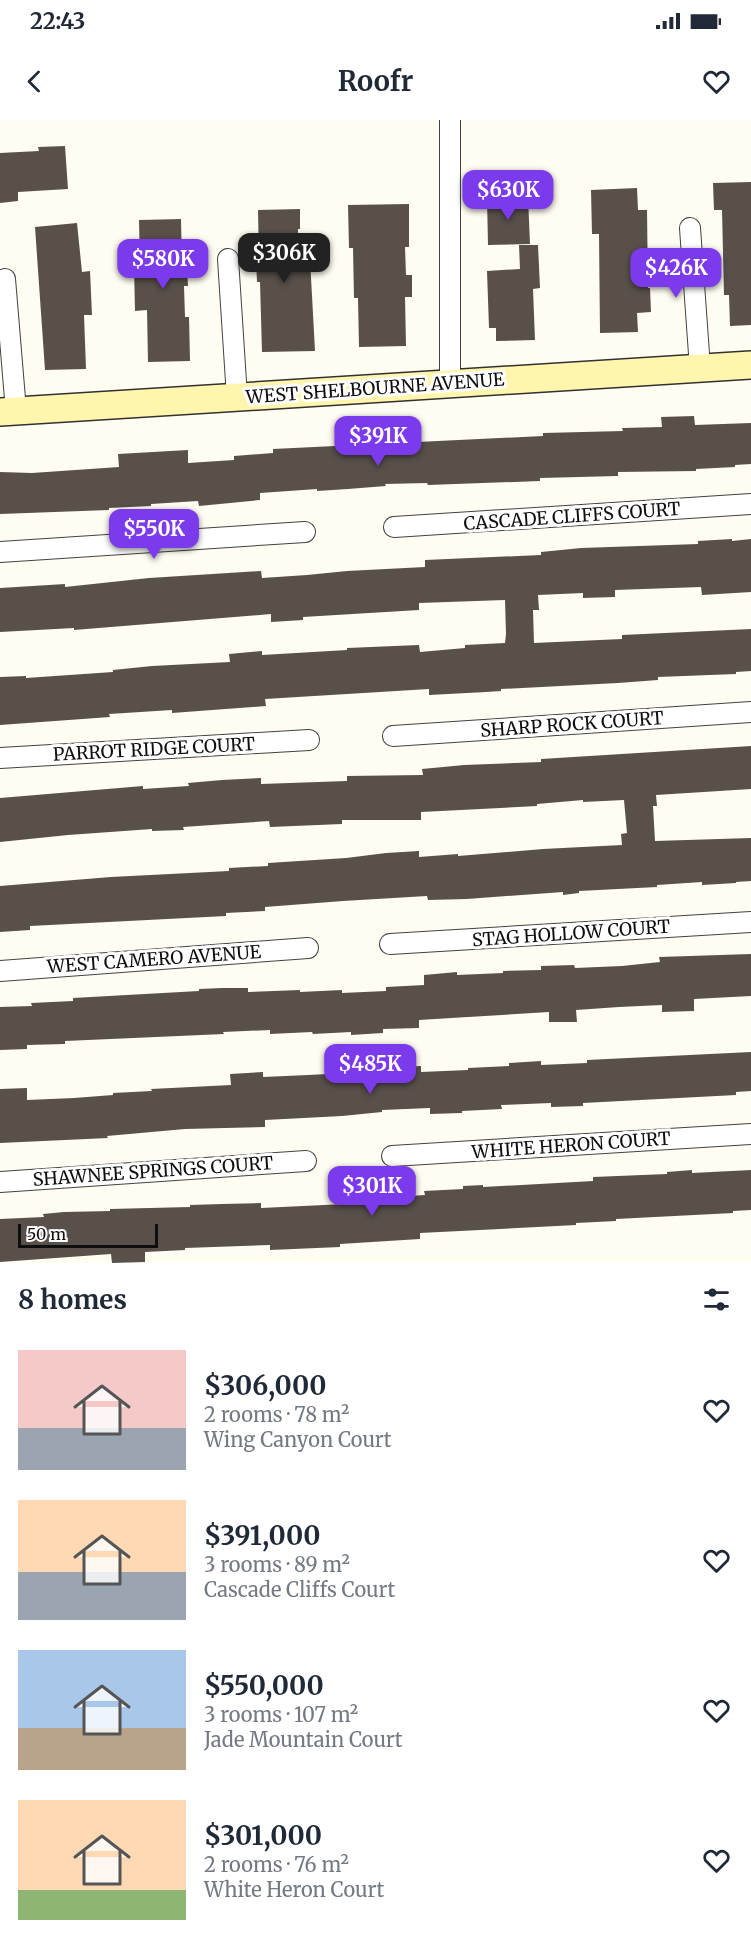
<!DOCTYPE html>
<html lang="en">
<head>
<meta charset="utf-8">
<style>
	:root { --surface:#fff; --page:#f2f2f3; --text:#1f2937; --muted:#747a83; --accent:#7c3aed }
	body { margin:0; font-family:Merriweather,serif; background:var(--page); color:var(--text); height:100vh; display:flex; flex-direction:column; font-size:22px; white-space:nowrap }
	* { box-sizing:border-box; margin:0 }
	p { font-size:20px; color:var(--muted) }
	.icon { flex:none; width:33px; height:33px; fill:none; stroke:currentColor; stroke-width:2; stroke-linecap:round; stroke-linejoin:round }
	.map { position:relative; height:1143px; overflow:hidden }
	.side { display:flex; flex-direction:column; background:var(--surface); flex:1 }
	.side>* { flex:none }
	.scale { position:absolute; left:18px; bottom:15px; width:140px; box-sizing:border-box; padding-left:6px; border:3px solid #0f0f0f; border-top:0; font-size:16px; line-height:21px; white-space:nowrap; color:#0f0f0f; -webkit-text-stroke:4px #fff; paint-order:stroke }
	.price { position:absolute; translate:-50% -51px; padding:0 14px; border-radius:12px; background:var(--accent); color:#fff; font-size:20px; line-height:39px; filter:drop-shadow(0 2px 3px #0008) }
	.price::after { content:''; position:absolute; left:50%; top:36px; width:18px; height:14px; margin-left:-9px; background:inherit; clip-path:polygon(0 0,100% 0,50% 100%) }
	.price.on { background:#222; color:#fff }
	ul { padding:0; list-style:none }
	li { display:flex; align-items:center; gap:18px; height:150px; padding:0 18px }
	li span { display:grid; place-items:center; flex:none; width:168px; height:120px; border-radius:0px; color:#555 }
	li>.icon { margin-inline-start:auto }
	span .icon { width:72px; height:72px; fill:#fffc; stroke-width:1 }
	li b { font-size:26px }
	h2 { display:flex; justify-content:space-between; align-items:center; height:72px; padding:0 18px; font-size:26px }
	.status { display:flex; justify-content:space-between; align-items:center; height:42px; padding:0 30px; background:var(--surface); direction:ltr }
	.status svg { height:16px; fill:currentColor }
	header { display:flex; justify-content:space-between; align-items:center; height:78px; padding:0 18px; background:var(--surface); font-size:27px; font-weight:700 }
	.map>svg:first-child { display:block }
	.building { fill:#59504a }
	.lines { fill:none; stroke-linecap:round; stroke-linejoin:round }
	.street-casing { stroke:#424242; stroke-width:22 }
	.secondary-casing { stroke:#313131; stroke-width:30 }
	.street { stroke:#fff; stroke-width:20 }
	.secondary { stroke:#fff5ac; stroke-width:27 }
	.labels { text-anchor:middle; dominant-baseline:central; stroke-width:6; stroke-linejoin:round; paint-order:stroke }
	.street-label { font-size:18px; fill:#0f0f0f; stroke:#fff }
</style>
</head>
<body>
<div class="status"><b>22:43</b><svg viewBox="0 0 49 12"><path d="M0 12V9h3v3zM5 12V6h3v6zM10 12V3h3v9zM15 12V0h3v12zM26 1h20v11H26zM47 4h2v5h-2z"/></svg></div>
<header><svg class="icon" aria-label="back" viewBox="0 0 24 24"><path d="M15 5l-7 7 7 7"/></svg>Roofr<svg class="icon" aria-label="heart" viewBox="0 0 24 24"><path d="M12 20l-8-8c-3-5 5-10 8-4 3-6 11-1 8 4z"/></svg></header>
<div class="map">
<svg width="751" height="1143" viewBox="0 0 751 1143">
	<rect width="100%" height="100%" fill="#fffcf1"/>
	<path class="building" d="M65 26 68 69 18 72V81L0 83V33L39 31 38 27Z
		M751 62V205L730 206 729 175H724L722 90H714L713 63Z
		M637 68 638 90H647L648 168H650L651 192 637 193 638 212 600 213 599 114H592L591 70Z
		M528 77 530 124 488 125 487 78Z
		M409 84V127H405L406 155H412V177H405L406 226 359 227 358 178H354L353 128H349L348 85Z
		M300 89V109H298V139H310L315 231 262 232 260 162H257L256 140H259L258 90Z
		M181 99 182 146H187L188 166H184L185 197H189L190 241 148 242 147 190 135 191 134 147H140L139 100Z
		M77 103 82 152 90 151 92 195H84L86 249 45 250 35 107Z
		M519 125H538L540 168 533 169 535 220 496 221V208H489L487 151 520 149Z
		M694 296 695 305 751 303V344L735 345V347L696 349V351L618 352V356L540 358V361L428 365 427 363 385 364 386 366 348 369 317 371V369L260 373V380L199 386 198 381 151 384V386L109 388V390L0 394V352L32 353 119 347 118 334 188 330V343L234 340V336L273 333V329L543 316V313L623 311 622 308 662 307 661 297Z
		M732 419V421L751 419V472L702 475 701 467 615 470V477L583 478V473L538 475 539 490H533L534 523 622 519V515L751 509V551L736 552V554L658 557V560L618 563 501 569V571L486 572 429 575V569L265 579 266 586 172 593V590L109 594 110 597 0 605V557L26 556V558L113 552V550L152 546 230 542 229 534 262 531V535L347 530V528L419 525 420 532 465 528V525L505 523 506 514 505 480 419 483V490L303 497V500L271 502V494L74 510V508L0 512V468L65 464V467L149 458 261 451 262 458 307 455 347 451 425 447V440L541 435V432L581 428 698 424V421Z
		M751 626V669L656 675 657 686H653L655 721 751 718V761L736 762V763L702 765V762L657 765V767L579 771V773L563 775V772L467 779 428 780 427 776 343 781 265 787V791L226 793V796L30 806V810L0 812V766L111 757 229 751V748L268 746V743L346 738 386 733 419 731V737L458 734V736L543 729 622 725 621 714 627 713 624 680 583 682V680L537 684V686L421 692V700H342V704L270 707 269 701 183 707 184 710 152 711V709L68 715 0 722V678L143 666V669L189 666 188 663 222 660 261 658V664L347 661V656L423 655 422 649 464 645 541 642V639Z
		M751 834V876L694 879V891L662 892V885L619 887 576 890 577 902H549V892L419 900V908L383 909V913L351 915V912L313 914 312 912 270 914V910L223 912 224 914 65 921V924L27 925V929L0 930V887L32 886 31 883 73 881V878L199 871V869L222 868H248V872L300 870V872L342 870V873L386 871V867L424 865V855L457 852V855L503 853V851L541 850V846L574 845 575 848 622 846 660 842 659 837Z
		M751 932V971L736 972V975L583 983V986L551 987V983L501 985 502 989 462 991V993L430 994V988L382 990V992L342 996 265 1000V1007L185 1009 107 1016 108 1018 0 1023V969L27 968V980L74 978 113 975V973L152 971 151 969 231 965 230 954 263 952V957L308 955 347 953 346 950 421 946V952L468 950V948L509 946V943L541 941V945L587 943V940Z
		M692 1050V1053L751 1050V1090L733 1091V1093L616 1099V1101L576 1103V1105L420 1113V1119L340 1124V1127L270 1130V1125L185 1128V1130L145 1132V1142L112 1143 111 1134 0 1142V1099L44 1097 43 1094 64 1092 110 1091V1089L190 1087V1085L222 1084 261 1083V1088L345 1084V1080L425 1075 424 1071 463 1069V1066L483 1065V1067L593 1061V1057L667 1054V1052Z"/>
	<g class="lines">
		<defs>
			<path id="street" d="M690 108 700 248
				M228 139 237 277
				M5 159 16 291
				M450 264V0
				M394 407 751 384
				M0 432 305 412
				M393 616 751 592
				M0 638 309 620
				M390 824 751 802
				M0 851 308 828
				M392 1036 751 1014
				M0 1062 306 1041"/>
			<path id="secondary" d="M0 292 751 245"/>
		</defs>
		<use href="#street" class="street-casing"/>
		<use href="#secondary" class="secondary-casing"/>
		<use href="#street" class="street"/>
		<use href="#secondary" class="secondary"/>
	</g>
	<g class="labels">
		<g class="street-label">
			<text transform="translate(375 268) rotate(-4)">WEST SHELBOURNE AVENUE</text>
			<text transform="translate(572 396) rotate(-4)">CASCADE CLIFFS COURT</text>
			<text transform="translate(572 604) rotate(-4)">SHARP ROCK COURT</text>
			<text transform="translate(154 629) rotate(-3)">PARROT RIDGE COURT</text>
			<text transform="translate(571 813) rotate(-4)">STAG HOLLOW COURT</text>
			<text transform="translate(154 839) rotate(-4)">WEST CAMERO AVENUE</text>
			<text transform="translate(571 1025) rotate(-4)">WHITE HERON COURT</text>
			<text transform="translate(153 1051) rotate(-4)">SHAWNEE SPRINGS COURT</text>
		</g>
	</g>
</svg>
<div class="scale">50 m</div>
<b class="price" style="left:508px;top:101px">$630K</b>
<b class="price on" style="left:284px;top:164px">$306K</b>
<b class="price" style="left:163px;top:170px">$580K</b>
<b class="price" style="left:676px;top:179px">$426K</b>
<b class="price" style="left:378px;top:347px">$391K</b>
<b class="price" style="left:154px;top:440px">$550K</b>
<b class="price" style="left:370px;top:975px">$485K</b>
<b class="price" style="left:372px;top:1097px">$301K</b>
</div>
<section class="side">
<h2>8 homes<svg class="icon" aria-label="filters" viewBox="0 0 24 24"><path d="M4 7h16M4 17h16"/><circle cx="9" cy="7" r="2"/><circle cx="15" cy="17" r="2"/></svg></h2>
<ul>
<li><span style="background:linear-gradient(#f6c9c9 65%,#9aa5b1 0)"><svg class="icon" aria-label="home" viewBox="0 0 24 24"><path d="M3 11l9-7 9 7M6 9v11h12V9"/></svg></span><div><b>$306,000</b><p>2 rooms · 78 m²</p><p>Wing Canyon Court</p></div><svg class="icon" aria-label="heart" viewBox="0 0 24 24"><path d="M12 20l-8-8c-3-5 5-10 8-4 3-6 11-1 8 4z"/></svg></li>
<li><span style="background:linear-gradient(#ffd9b3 60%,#9aa5b1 0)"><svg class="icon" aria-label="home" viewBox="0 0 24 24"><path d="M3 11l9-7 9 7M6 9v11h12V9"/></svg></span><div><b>$391,000</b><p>3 rooms · 89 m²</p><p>Cascade Cliffs Court</p></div><svg class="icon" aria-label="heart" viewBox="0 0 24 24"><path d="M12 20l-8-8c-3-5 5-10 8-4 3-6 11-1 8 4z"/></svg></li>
<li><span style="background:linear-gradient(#a9c7e8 65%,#b9a48a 0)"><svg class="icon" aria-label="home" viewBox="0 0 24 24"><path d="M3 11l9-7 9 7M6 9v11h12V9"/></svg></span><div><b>$550,000</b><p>3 rooms · 107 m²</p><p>Jade Mountain Court</p></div><svg class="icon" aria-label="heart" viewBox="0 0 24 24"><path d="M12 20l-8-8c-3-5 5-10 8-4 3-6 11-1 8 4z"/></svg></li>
<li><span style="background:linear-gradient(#ffd9b3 75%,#8fb573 0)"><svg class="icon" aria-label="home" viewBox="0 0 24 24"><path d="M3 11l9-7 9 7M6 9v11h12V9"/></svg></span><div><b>$301,000</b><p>2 rooms · 76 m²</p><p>White Heron Court</p></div><svg class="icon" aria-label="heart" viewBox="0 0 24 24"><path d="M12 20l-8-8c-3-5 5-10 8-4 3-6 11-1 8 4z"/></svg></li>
</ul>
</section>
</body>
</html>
